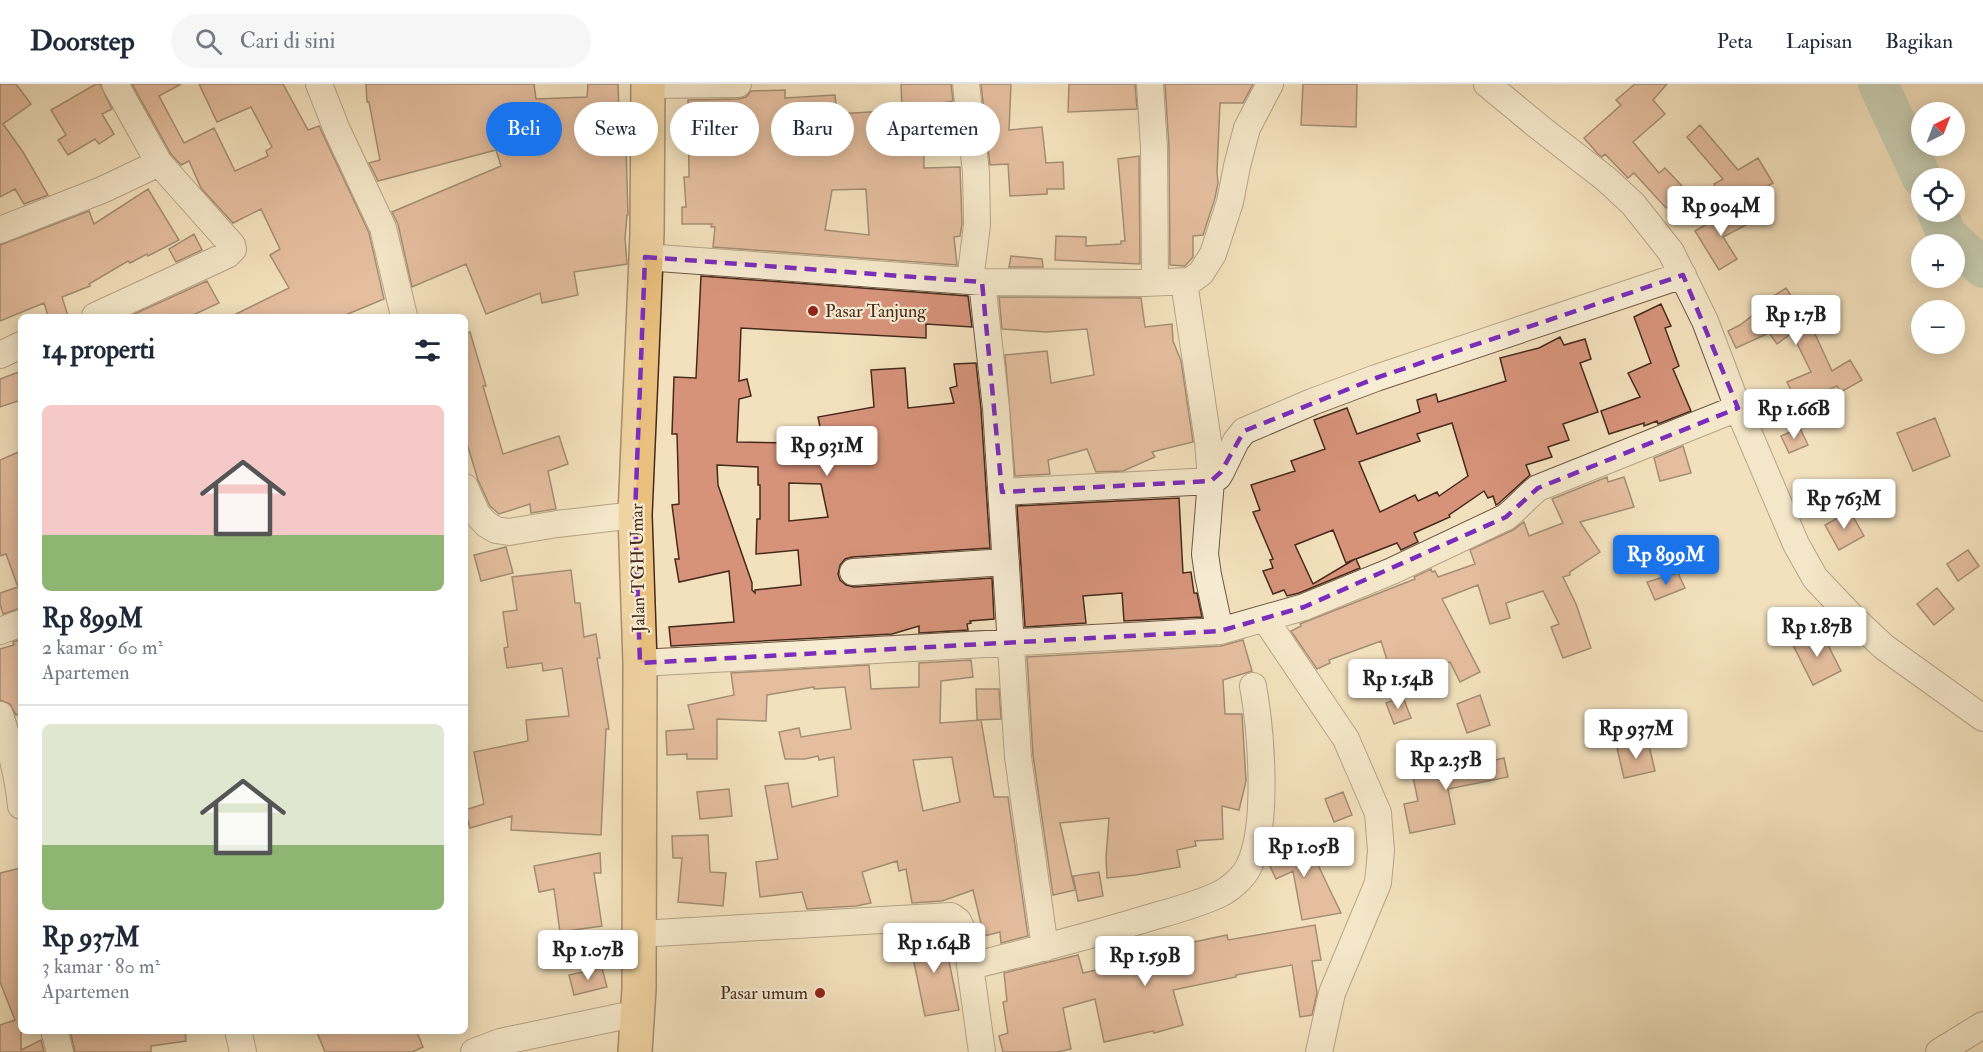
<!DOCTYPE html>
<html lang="id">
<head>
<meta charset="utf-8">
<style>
	:root { --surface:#fff; --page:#f6f6f7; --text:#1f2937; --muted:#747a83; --line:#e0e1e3; --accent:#1a73e8 }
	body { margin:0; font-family:"IM FELL Double Pica",serif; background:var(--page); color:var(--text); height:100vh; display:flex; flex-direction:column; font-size:22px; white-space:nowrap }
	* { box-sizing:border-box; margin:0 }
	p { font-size:20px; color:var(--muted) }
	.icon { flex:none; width:33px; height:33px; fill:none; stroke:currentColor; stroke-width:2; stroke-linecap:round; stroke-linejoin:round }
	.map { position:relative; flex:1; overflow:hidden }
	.drawer { position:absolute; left:18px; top:230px; width:450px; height:720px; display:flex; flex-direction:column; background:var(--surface); border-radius:9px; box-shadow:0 3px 15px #0003 }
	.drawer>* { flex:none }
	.hud { position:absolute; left:486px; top:18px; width:570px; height:54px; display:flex; gap:12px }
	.needle { width:39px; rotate:42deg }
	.tools { position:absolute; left:1911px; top:18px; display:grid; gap:12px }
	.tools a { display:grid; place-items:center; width:54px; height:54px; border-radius:50%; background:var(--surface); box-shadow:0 3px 15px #0003; font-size:30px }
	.price { position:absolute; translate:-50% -51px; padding:0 14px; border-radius:6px; background:#fff; color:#222; font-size:20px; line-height:39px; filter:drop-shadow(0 2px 3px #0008) }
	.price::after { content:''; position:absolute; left:50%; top:36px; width:18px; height:14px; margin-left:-9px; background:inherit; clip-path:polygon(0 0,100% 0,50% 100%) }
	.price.current { background:var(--accent); color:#fff }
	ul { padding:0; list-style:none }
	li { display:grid; align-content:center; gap:12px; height:318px; padding:0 24px }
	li+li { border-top:2px solid var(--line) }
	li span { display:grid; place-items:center; height:186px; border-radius:9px; color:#555 }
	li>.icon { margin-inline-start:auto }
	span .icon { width:108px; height:108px; fill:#fffc; stroke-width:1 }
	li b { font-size:26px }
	h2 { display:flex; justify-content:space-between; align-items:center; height:72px; padding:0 24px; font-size:26px }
	.pill { padding:0 21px; border-radius:27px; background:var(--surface); box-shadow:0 3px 15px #0003; font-size:21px; line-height:54px }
	.pill.current { background:var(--accent); color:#fff }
	header { display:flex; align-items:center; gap:36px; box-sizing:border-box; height:84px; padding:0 30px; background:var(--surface); border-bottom:2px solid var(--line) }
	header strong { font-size:28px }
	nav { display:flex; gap:33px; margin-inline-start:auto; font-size:21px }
	.search { width:420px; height:54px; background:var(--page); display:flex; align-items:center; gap:15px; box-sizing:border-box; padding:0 21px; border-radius:33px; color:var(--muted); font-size:22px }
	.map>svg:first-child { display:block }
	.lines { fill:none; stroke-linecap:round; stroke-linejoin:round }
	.river { stroke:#9bbeae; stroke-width:40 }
	.building { fill:#d6937a; stroke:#462b1c; stroke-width:1.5; fill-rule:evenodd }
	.minor-casing { stroke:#715844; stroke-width:28 }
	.major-casing { stroke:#462b1c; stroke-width:36 }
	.minor { stroke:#f7ecd4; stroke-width:26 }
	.major { stroke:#eac07e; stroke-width:33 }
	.marked { fill:none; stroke:#7b2cbf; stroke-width:4.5; stroke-dasharray:12 8; stroke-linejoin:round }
	.poi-dot { fill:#8f2418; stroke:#f7ecd4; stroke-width:2 }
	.labels { text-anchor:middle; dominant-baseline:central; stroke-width:4.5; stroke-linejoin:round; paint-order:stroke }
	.poi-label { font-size:18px; fill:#462b1c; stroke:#f7ecd4; text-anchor:start }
	.street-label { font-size:18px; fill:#462b1c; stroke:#f7ecd4 }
</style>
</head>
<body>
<header>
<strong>Doorstep</strong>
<div class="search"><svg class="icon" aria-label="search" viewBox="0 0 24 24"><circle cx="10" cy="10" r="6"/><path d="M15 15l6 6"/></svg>Cari di sini</div>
<nav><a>Peta</a><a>Lapisan</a><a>Bagikan</a></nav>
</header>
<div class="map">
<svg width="1983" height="968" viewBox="0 0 1983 968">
	<rect width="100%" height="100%" fill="#f3e1bd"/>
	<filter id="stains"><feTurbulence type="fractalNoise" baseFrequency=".00333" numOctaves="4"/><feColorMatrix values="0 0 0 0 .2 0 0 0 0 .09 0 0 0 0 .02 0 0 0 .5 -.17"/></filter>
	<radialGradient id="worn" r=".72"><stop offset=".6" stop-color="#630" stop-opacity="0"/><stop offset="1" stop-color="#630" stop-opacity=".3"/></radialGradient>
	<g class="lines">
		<path class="river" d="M1878 0 1922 94
			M1937 128 1947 151 1983 184"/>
	</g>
	<path class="building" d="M0 0H16L31 20 3 40 23 68 48 111 24 120 15 105 0 113Z
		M96 0H100L112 25 102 30 114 50 99 60 95 55 68 71 58 56 66 51 51 26Z
		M132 0H181L159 12 184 59 214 44 235 87 268 72 266 67 272 63 251 23 217 38 199 0H283L308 46 319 42 369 149 384 215 343 232H232L289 204 270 171 280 165 261 125 233 139 201 104 189 77 181 81 171 70Z
		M366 0H534L536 15 587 13 588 0H618L620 63H626L628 131H627L625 154 627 180 574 188 578 211 542 219 540 209 486 230 466 180 412 203 398 140 392 128 501 82 496 66 378 97 369 79 380 76 369 18H367Z
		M901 0H951L953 17 923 23 924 84 960 83 962 140 960 152 954 153 957 181 713 163 715 143H711L712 140H682V123H686L684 93H689L688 16 738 15 746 13 751 7 785 6V14L835 11 837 30 902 26ZM866 105 869 151 825 146 832 106Z
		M981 0H1011L1009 46 1042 43 1046 79 1063 78 1064 105H1047V110L1010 112 1008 80 990 81Z
		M1069 0H1135L1137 25 1068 28Z
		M1165 0H1253L1243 19H1220L1217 88 1218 99 1215 114 1203 151 1193 152V173L1185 182 1170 181 1169 63Z
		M1303 0H1357L1356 43 1301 41Z
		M1635 0H1667L1653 16 1665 30 1633 58 1659 89 1665 84 1684 104 1666 124 1634 89 1628 94 1605 70 1602 73 1598 70 1584 54 1621 21 1616 16Z
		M1700 41 1738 86 1758 74 1773 99 1728 125 1714 100 1723 95 1687 53Z
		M1139 72 1140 180 1055 176 1056 152 1086 153V162L1121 160V157H1125L1118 75Z
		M148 105 179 156 148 172 147 170 130 179 128 177 89 200 90 202 62 213 68 232H48L44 219 0 237V161L89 127 94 140Z
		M1736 123 1746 141 1723 153 1737 175 1719 186 1695 147Z
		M194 150 202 166 176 178 169 165Z
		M1011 172 1042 175 1043 183H1009Z
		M701 192 968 212 972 243 926 240V254L741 244 739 297 747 295 751 312 739 315 737 358 793 359V349L821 348 818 333 874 323 871 286 905 284 908 324 954 319 950 304 957 302 954 280 976 279 981 325 990 464 852 473 845 475 840 481 838 490 840 496 846 501 854 503 992 494 994 535 970 537 971 539 967 540 968 546 919 549V542L892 550 671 562 669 543 734 538 729 487 679 498 675 475H679L672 421 679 420 677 350H672L674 293 696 294ZM717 381 758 383V401H760V435H757L756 470 798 466 801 501 755 506V509L752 506V499L718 401ZM789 399 821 400 828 433 789 437Z
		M207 197 219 219 191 232H130Z
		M1786 204 1816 252 1832 287 1850 276 1862 296 1841 308 1837 302 1797 319 1787 298 1811 288 1792 249 1777 260 1769 249 1736 264 1728 247 1740 241 1771 217 1769 215Z
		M999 213 1141 214 1145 243 1172 240 1173 257 1181 277 1193 358 1152 368 1155 373 1123 387 1096 388 1087 365 1048 376 1050 390 1015 392 1005 271 1047 267 1051 299 1094 291 1087 245 1046 248 1002 245Z
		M1661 220 1671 242 1665 244 1679 282 1673 285 1691 327 1658 340 1657 337 1644 342V339L1609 350 1601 327 1640 313 1628 289 1651 279 1634 233Z
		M470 248 486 302H483L503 370 559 352 568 380 548 387 556 425 531 429 530 420 499 430 490 422 478 396 465 353V249Z
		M1560 253 1564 261 1585 255 1591 275 1580 279 1598 328 1563 340 1569 356 1548 363 1552 373 1526 381 1530 391 1498 420 1496 421 1493 412 1488 414 1484 407 1449 431 1450 433 1414 449 1418 458 1401 466 1397 459 1356 475 1360 484 1299 509 1287 512 1284 506 1273 510 1263 487 1273 484 1270 476 1273 475 1253 428 1260 426 1251 401 1295 387 1291 377 1325 365 1314 336 1347 324 1357 350 1420 328 1417 316 1436 310 1438 318 1506 297 1500 274 1539 264ZM1452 339 1468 392 1439 412 1437 408 1418 417 1415 411 1380 428 1359 378 1420 357 1417 350ZM1333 446 1346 479 1355 475 1313 500 1295 461Z
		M21 287V316L0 323V295Z
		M1935 334 1950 372 1913 387 1897 349Z
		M1800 344 1808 361 1789 369 1781 352Z
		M1683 362 1691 389 1660 397 1654 374Z
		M21 367V524L3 530 0 520V509L18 503 6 470 0 472V376Z
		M1607 393 1608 398 1624 393 1634 423 1580 438 1600 468 1570 488V491L1563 493 1576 520 1591 564 1563 574 1551 543 1559 540 1543 507 1506 519 1510 534 1490 540 1478 501 1442 515 1480 588 1460 598 1450 578 1413 587 1415 594 1395 601 1381 557 1329 576 1330 579 1317 585 1291 547 1301 542 1300 540 1415 495 1414 493 1431 485 1432 488 1435 487 1438 493 1475 480 1470 466 1513 446 1524 438 1529 452 1563 439 1552 415Z
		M1179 414 1183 489 1191 488 1194 509H1197L1202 533 1124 537 1122 509 1083 512 1086 539 1025 543 1017 422Z
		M1850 427 1864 452 1839 466 1825 441Z
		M506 463 513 489 481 497 474 471Z
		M1968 466 1979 482 1958 497 1947 480Z
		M571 486 575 519H580L584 553 596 550 600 574H597L609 645H606L601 751 511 746 512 732 470 744 465 726 484 720 474 668 528 657 526 636 569 632 562 584 543 587 542 579 507 584 504 564 508 563 503 528 517 526 512 493Z
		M1678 489 1685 504 1655 516 1647 498Z
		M1937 504 1954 525 1934 541 1917 520Z
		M1821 547 1841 587 1813 601 1793 561Z
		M21 555V629L16 631 10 620 0 616V565L14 561 13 558Z
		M1243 556 1252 587 1223 596 1225 630H1242L1246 697 1239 726 1222 722 1223 755 1195 757 1196 762 1177 766 1180 783 1136 791 1107 794 1106 774 1109 734 1060 739 1075 806 1053 811 1033 671 1027 573 1221 562Z
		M971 576 973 593 941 597 940 639 981 636 994 713H1008L1028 852 1001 859 1000 848 984 852 973 806 942 817 912 819 906 785 899 787 897 777 862 788 871 819 856 822 807 825 802 808 760 813 756 778 778 775 765 702 788 699 792 723 838 712 834 673 819 676 818 672 805 675H785L779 648 799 644 801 653 851 645 845 603 814 605V603L767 611 766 637 717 635V675H687V670L667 671 666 647 694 645 688 621 734 611 731 589 869 581 871 605 919 603V579ZM952 673 960 718 923 727 913 676Z
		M976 605H999L1001 635 977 636Z
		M1480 611 1490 641 1467 649 1457 620Z
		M1403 613 1411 634 1394 640 1386 619Z
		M1648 657 1655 687 1624 694 1617 664Z
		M1504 674 1508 693 1448 705 1455 740 1410 749 1404 720 1418 717 1412 688 1473 675 1474 681Z
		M729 705 732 732 700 735 697 708Z
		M1343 708 1352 731 1334 738 1325 715Z
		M708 751 710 788 726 789 723 822 678 818 682 774H673L672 752Z
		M1304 751 1327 800 1341 829 1302 836 1293 787 1276 795 1267 776 1270 767Z
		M600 769 601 789H594L602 842 560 848 554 805 539 808 534 782Z
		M21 784V966L41 956 44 968H0V941L15 936 0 898V789Z
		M1099 788 1103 812 1078 817 1073 792Z
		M1315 841 1321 876 1312 877 1317 909 1312 931 1300 933 1292 881 1236 891V893L1173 906 1183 941 1154 949 1153 947 1104 958 1095 915 1063 924 1071 965 1057 968H1003L999 952 1008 949 1003 918 1007 917 1004 889 1078 871 1083 889 1134 877 1133 871 1227 851 1228 856Z
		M939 848 940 853H944L959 926 925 932 910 859 920 857 918 849Z
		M602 884 607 903 574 911 569 891Z
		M70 946H185L186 957 151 962V968H75Z
		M316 946H416L423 963 412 968H325Z"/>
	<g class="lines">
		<defs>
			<path id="minor" d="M319 0 337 46 383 144 404 232
				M966 0 976 88 977 141 970 197
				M1150 0 1154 64 1155 198
				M1487 0 1539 43 1606 95 1633 120 1671 168 1705 237 1738 324 1796 460 1815 494 1852 533 1884 563 1983 634
				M648 1 738 0
				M0 146 102 106 159 79
				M645 173 982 198 1145 199 1190 197 1201 189 1213 170 1230 118 1237 82 1247 44 1270 0
				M982 198 996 324 1018 673 1045 864
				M1184 198 1208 357 1211 397 1205 470 1208 491 1220 547
				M95 232 227 171 233 165 232 161 159 79 115 0
				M0 271 21 261
				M465 403 477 430 486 440 496 446 509 448 557 440 635 431
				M1002 408 1211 397 1218 393 1221 388 1236 357 1244 347 1312 318 1376 294 1683 191
				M853 488 1006 478
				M1265 535 1346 655 1378 729 1381 767 1378 799 1332 909 1319 968
				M0 547 21 539
				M640 579 1220 547 1304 523 1392 487 1506 433C1518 424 1526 413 1538 404L1738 324
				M0 631C10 661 18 691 21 722
				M639 850 951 832 958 837 966 853 982 968
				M971 882C1028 868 1085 853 1142 836 1168 828 1195 822 1220 810 1230 805 1244 793 1249 782 1269 742 1261 646 1253 602
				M54 946 60 968
				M238 946 243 968
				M474 968 500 958 638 929
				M1939 968 1983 941"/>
			<path id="major" d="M635 968 639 905 640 579 635 431 647 150 648 0"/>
		</defs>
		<use href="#minor" class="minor-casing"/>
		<use href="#major" class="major-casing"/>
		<use href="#minor" class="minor"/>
		<use href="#major" class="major"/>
	</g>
	<path d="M0 0H1983V968H0ZM645 173 982 198 1002 408 1211 397 1221 388 1244 347 1376 294 1683 191 1738 324 1538 404 1506 433 1304 523 1220 547 640 579 635 431Z" fill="#f3e1bd" fill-opacity=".55" fill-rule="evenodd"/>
	<path class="marked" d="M645 173 982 198 1002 408 1211 397 1221 388 1244 347 1376 294 1683 191 1738 324 1538 404 1506 433 1304 523 1220 547 640 579 635 431Z"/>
	<g class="poi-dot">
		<circle cx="813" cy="227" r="6"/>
		<circle cx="820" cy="909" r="6"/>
	</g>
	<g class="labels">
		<g class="poi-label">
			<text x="825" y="227">Pasar Tanjung</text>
			<text x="808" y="909" text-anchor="end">Pasar umum</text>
		</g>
		<g class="street-label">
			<text transform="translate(638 484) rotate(-91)">Jalan TGH Umar</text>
		</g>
	</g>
	<rect width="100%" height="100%" filter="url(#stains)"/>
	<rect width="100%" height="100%" fill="url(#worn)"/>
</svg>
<div class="tools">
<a><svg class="needle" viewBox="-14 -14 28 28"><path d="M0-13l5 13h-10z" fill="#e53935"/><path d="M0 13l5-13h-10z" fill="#747a83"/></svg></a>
<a><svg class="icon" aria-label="locate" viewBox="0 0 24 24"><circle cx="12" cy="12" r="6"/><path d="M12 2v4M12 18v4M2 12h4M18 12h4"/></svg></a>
<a>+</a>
<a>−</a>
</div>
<b class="price" style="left:1721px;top:153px">Rp 904M</b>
<b class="price" style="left:1796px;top:262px">Rp 1.7B</b>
<b class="price" style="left:1794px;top:356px">Rp 1.66B</b>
<b class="price" style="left:827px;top:393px">Rp 931M</b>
<b class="price" style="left:1844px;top:446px">Rp 763M</b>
<b class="price current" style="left:1666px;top:502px">Rp 899M</b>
<b class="price" style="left:1817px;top:574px">Rp 1.87B</b>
<b class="price" style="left:1398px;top:626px">Rp 1.54B</b>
<b class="price" style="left:1636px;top:676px">Rp 937M</b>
<b class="price" style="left:1446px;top:707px">Rp 2.35B</b>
<b class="price" style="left:1304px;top:794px">Rp 1.05B</b>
<b class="price" style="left:934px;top:890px">Rp 1.64B</b>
<b class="price" style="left:588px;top:897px">Rp 1.07B</b>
<b class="price" style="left:1145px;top:903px">Rp 1.59B</b>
<div class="hud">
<a class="pill current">Beli</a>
<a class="pill">Sewa</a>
<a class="pill">Filter</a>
<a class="pill">Baru</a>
<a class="pill">Apartemen</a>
</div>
<section class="drawer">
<h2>14 properti<svg class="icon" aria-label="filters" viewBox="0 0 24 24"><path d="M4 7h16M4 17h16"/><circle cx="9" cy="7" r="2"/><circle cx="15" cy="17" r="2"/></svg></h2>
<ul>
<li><span style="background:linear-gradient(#f6c9c9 70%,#8fb573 0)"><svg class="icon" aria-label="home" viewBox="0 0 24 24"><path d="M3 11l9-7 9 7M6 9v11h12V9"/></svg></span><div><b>Rp 899M</b><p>2 kamar · 60 m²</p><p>Apartemen</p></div></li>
<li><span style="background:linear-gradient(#dfe7d0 65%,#8fb573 0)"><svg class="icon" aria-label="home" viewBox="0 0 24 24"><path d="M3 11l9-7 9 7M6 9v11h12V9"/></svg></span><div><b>Rp 937M</b><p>3 kamar · 80 m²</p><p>Apartemen</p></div></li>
</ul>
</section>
</div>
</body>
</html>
